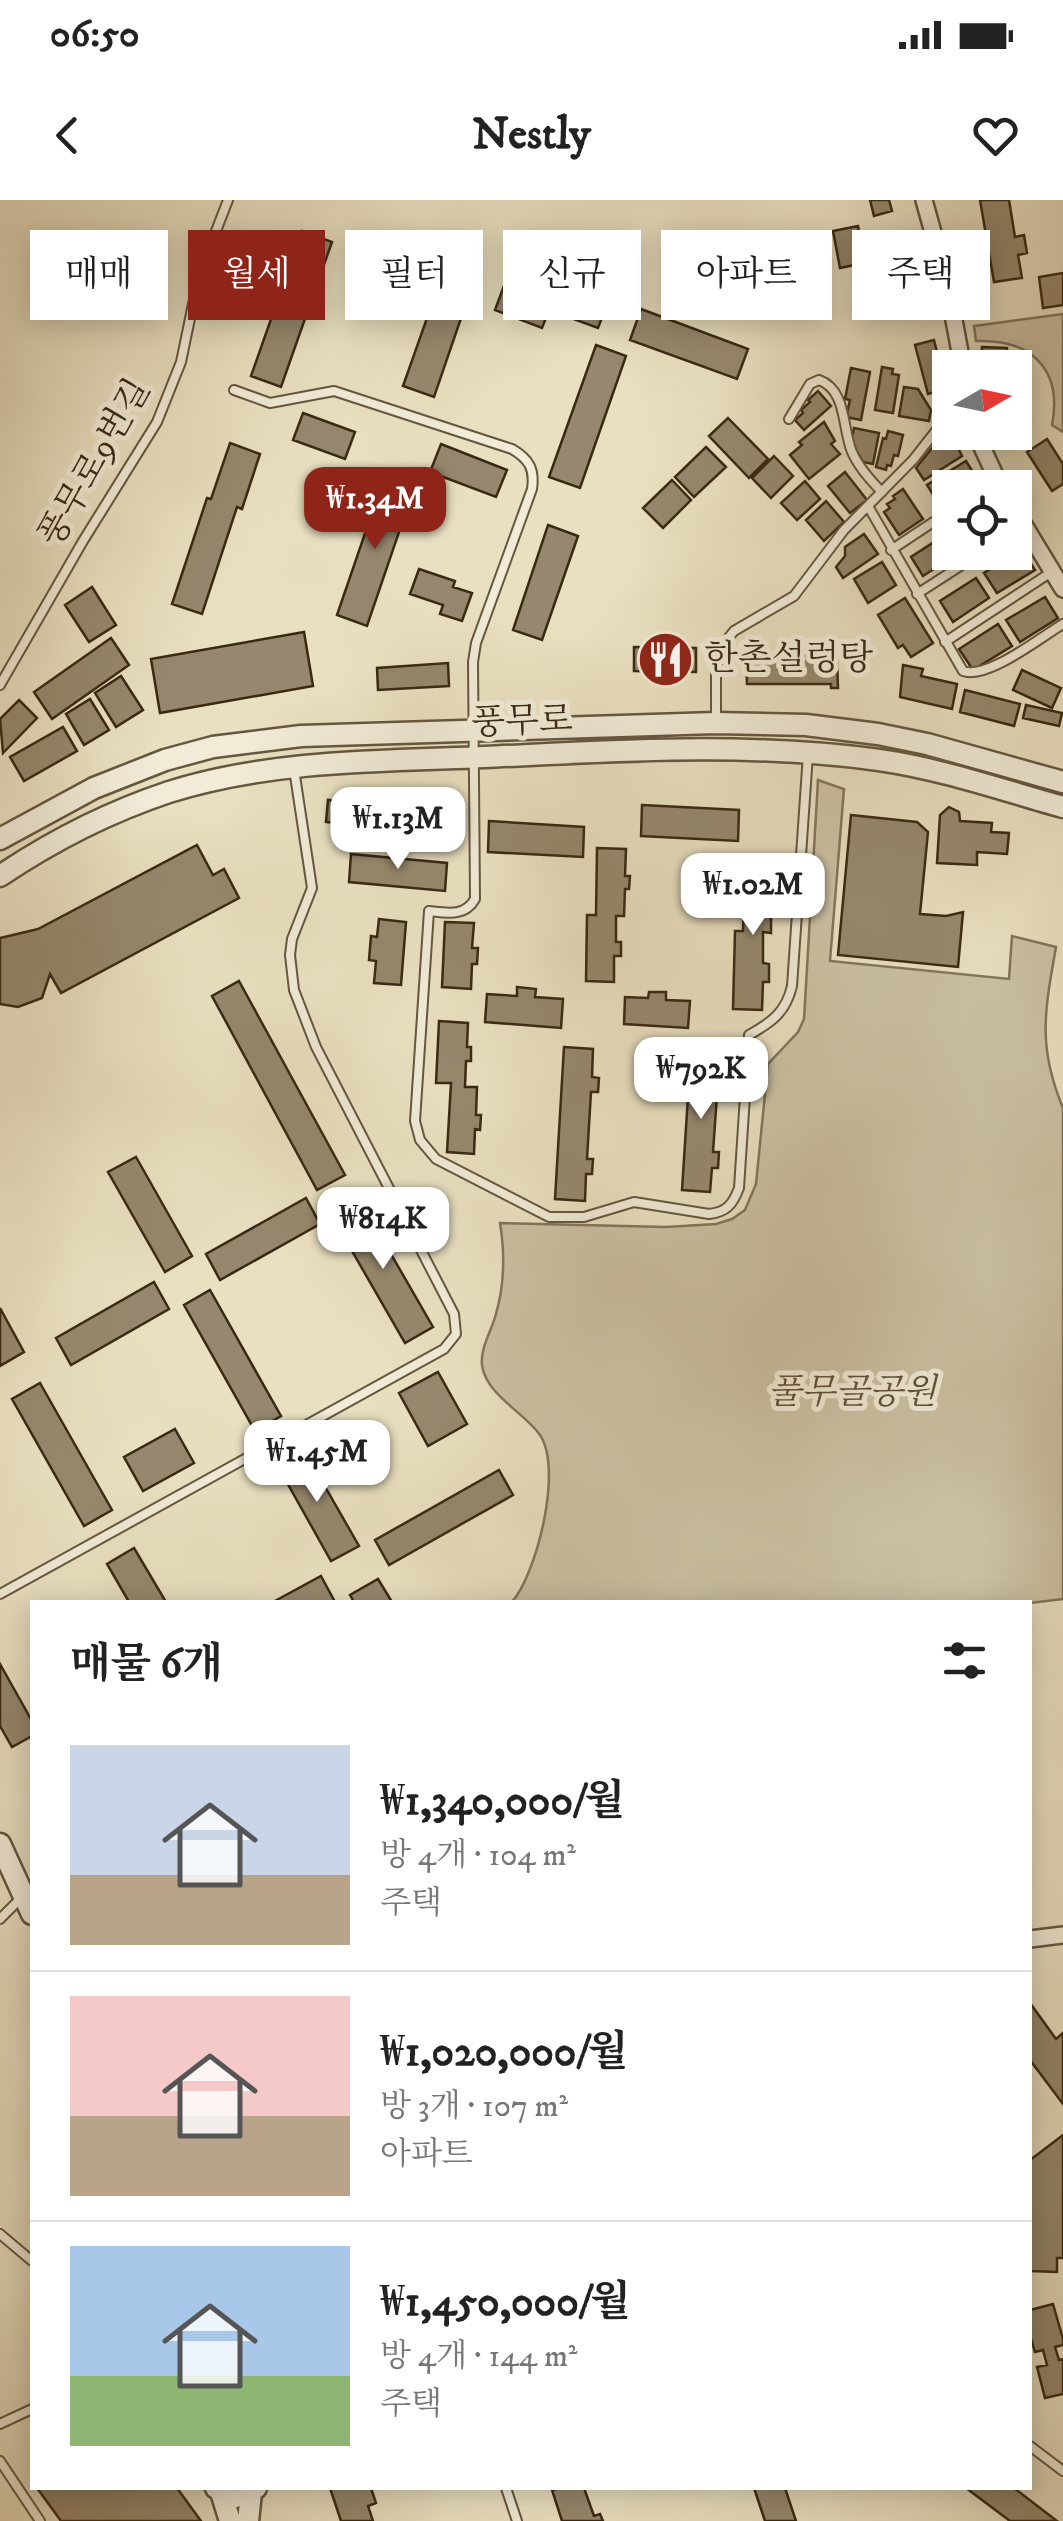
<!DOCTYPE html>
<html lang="ko">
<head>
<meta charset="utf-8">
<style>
	:root { --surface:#fff; --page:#f6f6f6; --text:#222; --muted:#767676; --line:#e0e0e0; --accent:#8f2418 }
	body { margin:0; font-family:"IM FELL DW Pica","Noto Serif KR",serif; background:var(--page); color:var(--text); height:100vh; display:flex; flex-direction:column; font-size:38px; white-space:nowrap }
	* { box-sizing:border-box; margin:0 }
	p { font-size:32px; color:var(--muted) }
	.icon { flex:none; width:55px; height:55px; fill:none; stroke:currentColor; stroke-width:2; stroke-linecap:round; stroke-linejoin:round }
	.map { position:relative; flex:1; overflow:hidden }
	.drawer { position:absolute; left:30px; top:1400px; width:1002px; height:890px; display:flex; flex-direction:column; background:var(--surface); border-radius:0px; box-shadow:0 5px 25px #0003 }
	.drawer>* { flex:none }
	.hud { position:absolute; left:30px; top:30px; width:1005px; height:90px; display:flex; gap:20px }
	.needle { width:65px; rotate:81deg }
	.buttons { position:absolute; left:932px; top:150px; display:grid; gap:20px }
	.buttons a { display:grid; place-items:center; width:100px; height:100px; border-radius:0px; background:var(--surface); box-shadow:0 5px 25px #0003; font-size:50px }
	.price { position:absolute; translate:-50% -85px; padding:0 22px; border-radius:20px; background:#fff; color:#222; font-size:32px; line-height:65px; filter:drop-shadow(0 2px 5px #0008) }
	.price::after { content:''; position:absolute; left:50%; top:60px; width:30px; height:22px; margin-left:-15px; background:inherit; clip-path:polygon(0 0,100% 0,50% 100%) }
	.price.current { background:var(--accent); color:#fff }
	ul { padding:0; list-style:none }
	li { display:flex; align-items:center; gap:30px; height:250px; padding:0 40px }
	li+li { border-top:2px solid var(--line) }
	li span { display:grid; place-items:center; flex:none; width:280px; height:200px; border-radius:0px; color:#555 }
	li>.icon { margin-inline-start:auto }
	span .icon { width:120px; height:120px; fill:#fffc; stroke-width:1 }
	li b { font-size:42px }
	h2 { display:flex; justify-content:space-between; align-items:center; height:120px; padding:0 40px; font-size:42px }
	.tag { padding:0 35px; border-radius:0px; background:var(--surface); box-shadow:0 5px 25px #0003; font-size:35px; line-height:90px }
	.tag.current { background:var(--accent); color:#fff }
	.status { display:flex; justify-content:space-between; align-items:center; height:70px; padding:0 50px; background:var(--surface); direction:ltr }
	.status svg { height:28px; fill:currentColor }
	header { display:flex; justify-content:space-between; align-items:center; height:130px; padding:0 40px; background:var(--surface); font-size:45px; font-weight:700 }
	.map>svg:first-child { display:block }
	.green { fill:#cbc1a4; stroke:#82755c; stroke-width:2.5 }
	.building { fill:#95886e; stroke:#392914; stroke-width:2.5 }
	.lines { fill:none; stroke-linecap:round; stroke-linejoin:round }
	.service-casing { stroke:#65573f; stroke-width:12 }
	.minor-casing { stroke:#65573f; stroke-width:20 }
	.tertiary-casing { stroke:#65573f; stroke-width:25 }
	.service { stroke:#f1ebd7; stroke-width:8 }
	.minor { stroke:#f1ebd7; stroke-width:15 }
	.tertiary { stroke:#f1ebd7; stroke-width:20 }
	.labels { text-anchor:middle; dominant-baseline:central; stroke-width:10; stroke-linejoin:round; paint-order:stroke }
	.street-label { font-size:35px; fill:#392914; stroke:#f1ebd7 }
	.poi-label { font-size:35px; fill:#392914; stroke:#f1ebd7; text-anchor:start }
	.park-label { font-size:35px; font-style:italic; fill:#5e4f38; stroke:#f1ebd7 }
</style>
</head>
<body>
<div class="status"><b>06:50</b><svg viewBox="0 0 49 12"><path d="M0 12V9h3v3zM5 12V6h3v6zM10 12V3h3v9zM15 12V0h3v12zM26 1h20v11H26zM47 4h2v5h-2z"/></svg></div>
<header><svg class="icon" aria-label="back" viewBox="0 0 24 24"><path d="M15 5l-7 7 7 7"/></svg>Nestly<svg class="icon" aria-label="heart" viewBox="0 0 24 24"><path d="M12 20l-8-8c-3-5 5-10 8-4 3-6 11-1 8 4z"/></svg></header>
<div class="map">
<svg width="1063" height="2321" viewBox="0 0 1063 2321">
	<rect width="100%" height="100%" fill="#e9e0c1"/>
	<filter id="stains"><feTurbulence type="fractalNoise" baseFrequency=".002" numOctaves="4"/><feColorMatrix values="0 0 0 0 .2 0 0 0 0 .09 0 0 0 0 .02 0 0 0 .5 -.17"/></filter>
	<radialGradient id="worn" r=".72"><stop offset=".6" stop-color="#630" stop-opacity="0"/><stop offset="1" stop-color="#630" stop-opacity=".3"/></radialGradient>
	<path class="green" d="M1063 114V232L1052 225C1063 168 1030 139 976 141L974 126Z
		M818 580 844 589 830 761 1009 779 1012 736 1056 747C1045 810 1037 846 1063 908V1399L1030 1403 512 1402C537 1373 563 1269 540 1235 524 1212 486 1195 482 1165 480 1148 492 1130 496 1114 505 1083 505 1054 500 1023L666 1027 716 1024 732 1019 745 1010 756 984 768 864 798 832 804 819Z"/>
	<path class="building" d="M870 0H889L892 11 874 16Z
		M980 0H1009L1015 37 1024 35 1027 53 1018 55 1022 78 994 82Z
		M858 26 864 63 840 68 833 31Z
		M302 31 332 42 281 187 251 176Z
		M883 41 896 43V50L913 52 911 68 880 64Z
		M886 70 916 74V80L919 81 921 89 916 111 882 107Z
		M1063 73V105L1043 108 1039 77Z
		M556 79 609 99 598 128 549 110 542 128 495 110 505 83 549 99Z
		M439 84 469 95 434 197 403 186Z
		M641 109 748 149 737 179 630 140Z
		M934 140 945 183 934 185 935 192 928 194 915 145Z
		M596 145 626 156 580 288 549 277Z
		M982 147 1007 148 1006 168H993V161H981Z
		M882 167 893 169 892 174 899 175 893 213 875 210Z
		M851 168 870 172 861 220 846 217 850 200 845 199Z
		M904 187 918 189 931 210 929 221 899 216Z
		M818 191 831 206 804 230 795 220 803 213 801 210 810 202 808 200Z
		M303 213 355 232 345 259 293 240Z
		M728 218 768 259 749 278 709 236Z
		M824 222 835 241 831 244 840 254 809 279 790 255 802 245 799 242Z
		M854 228 879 233 873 264 863 262 851 242Z
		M888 231 903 235 898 256 894 255 891 266 887 265 886 270 876 267 883 238 886 239Z
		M950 232 962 256 924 280 916 268 940 238Z
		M1047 239 1063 264V284L1052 291 1027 252Z
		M230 243 260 254 242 309 237 307 202 414 172 404 207 298 211 299Z
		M441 244 507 270 496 297 430 272Z
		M706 247 726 267 694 297 675 277Z
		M774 256 793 276 771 298 752 278Z
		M966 261 979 282 970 288H950V300L940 306 927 285Z
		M845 272 867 300 850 313 828 286Z
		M384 278 414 288 367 426 337 415Z
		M672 280 691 300 663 328 643 308Z
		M805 281 820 299 797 320 781 303Z
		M903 289 923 319 899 335 884 312 890 308 887 304 895 299 893 296Z
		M826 301 844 322 824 341 806 320Z
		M548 325 578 336 542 440 513 430Z
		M948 333 950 352H960L923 376 911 357Z
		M864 334 878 354 843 378 836 367 845 356V347Z
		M1022 349 1035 370 997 393 984 373Z
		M882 362 896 385 868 403 854 379Z
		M419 369 455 381 453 387 472 393 462 421 440 414 443 405 410 394Z
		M976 378 989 398 953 422 940 401Z
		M92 387 116 425 89 442 65 405Z
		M1045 397 1058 418 1020 442 1006 420Z
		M905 398 933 443 911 457 903 445 898 448 878 415Z
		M998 424 1012 446 973 470 959 449Z
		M304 432 313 486 160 513 151 459Z
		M111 438 129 465 52 519 34 492Z
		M634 447 696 448V472L634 471Z
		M833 454V458L837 459 838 488H831V484H747L746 455Z
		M448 463 449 486 378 490 377 468Z
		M903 465 923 469 921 476 957 484 952 509 900 497Z
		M1022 470 1061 488 1052 508 1013 490Z
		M121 476 143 510 116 527 95 493Z
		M965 490 1020 504 1014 526 960 512Z
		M90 499 109 530 84 545 66 514Z
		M19 500 37 518 3 553 0 519Z
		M1026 505 1062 513 1059 526 1023 518Z
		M63 527 77 551 24 581 10 557Z
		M398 597 432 601 429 634 326 622 328 600 385 606Z
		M642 605 739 610 738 641 641 636Z
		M949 607 959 612 960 621 992 623 991 632 1009 633 1007 654 977 652V665L937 663 940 615Z
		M851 615 917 622 928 632 920 714 946 716 963 712 958 767 838 755Z
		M489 621 584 627 583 657 488 652Z
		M197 645 213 675 224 669 239 698 61 793 50 774 42 798 18 807 0 804V738L38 729Z
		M597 648 626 649 625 676H630L629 689H625L624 716H616V742H621V756H614V782L586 781 587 715H596Z
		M351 654 447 663 445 691 349 682Z
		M745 665 773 666V691H777L776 706H771V733L763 732V763L769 764V782H763L762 810 733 809 735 731H743Z
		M379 719 406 722 401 785 374 783 376 761 369 760 371 736 377 737Z
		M445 722 474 723 472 748H478L477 764H472L471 789 442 787Z
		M239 781 345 975 317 990 212 796Z
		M517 787 536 789 535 797 563 799 561 828 485 822 487 794 517 796Z
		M649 792H666V800L690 801 688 828 624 824 625 797 648 798Z
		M439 821 468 823 467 847H471V861H466L465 887H477L476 915H481L480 930 475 929 474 954 447 952 451 883H436Z
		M564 847 593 849 592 877 599 878 598 892H591L587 959H593L592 974H586L585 1001 555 999Z
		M691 850 719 852 716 883H723L722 896 717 895 713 952H719L718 968H712L710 992 682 990Z
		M136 957 192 1056 165 1072 108 972Z
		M306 998 320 1024 220 1080 206 1054Z
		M361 1002 433 1127 405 1143 333 1018Z
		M154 1082 169 1109 71 1165 56 1138Z
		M210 1090 281 1216 255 1231 184 1105Z
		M0 1108 24 1152 0 1166Z
		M438 1172 467 1224 428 1246 399 1193Z
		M40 1183 112 1310 84 1326 12 1199Z
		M175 1229 194 1263 143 1291 124 1257Z
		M303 1248 359 1346 331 1361 276 1263Z
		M499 1270 513 1295 389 1365 375 1340Z
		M134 1348 166 1402H129L107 1364Z
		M321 1376 335 1402H273Z
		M378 1379 392 1402H354L350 1395Z
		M0 1464 32 1521V1536L12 1547 0 1526Z
		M1030 1803 1056 1839 1063 1833V1904L1030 1860Z
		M1063 1935V2058H1057V2072L1030 2071V1960Z
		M1053 2104 1063 2139V2145L1055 2147 1059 2160 1063 2159V2194L1045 2198 1037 2167 1047 2165 1043 2150 1035 2152 1030 2135V2110Z
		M37 2288H177L201 2321H61Z
		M330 2288H371L376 2303 368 2306 373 2321H341Z
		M561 2288H584L594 2316 600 2314 603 2321H562L552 2290Z
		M754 2288H785L796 2321H765Z
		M966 2288H1014L1057 2321H1010Z"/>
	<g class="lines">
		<defs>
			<path id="service" d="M234 190 270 203 334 191 512 249C529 259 535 269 532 289L476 443 473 462 475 699C465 717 447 713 429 711L415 921 420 940 436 959 549 1017H584L634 1002 709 1014C727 1012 733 1004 739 988L749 835C772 822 786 812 792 786L808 554
				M789 219 810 184 819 180C847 190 842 228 852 252 859 268 870 280 882 292
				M868 306 963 471C987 480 1041 437 1063 424
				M891 350 950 311
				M917 394 982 352
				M945 442 1053 371
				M0 485 83 341 157 222 181 162 199 75 228 0
				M716 520V466L725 442 734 431 794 396 844 330 913 260 950 213
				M0 1394 444 1149 456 1134 454 1114 316 847 294 790 290 755 292 739 312 688 294 569
				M0 1719 21 1698
				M0 2034 32 2061
				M0 2224 32 2209
				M1030 2246 1063 2271
				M0 2261 40 2321
				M506 2288 517 2321"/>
			<path id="minor" d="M924 0 947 83 963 168
				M975 232 1001 288
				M1015 310 1063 389
				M1030 1739 1063 1735"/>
			<path id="tertiary" d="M0 639 94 588 165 560 213 547 301 536 716 523 806 525 878 534 927 544 1063 582
				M0 676C52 641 109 612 169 592 270 560 381 561 485 557 616 551 748 542 879 560 942 569 1002 590 1063 607
				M0 1644 32 1714
				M216 2288 235 2297 256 2288
				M221 2292 230 2321
				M248 2321 251 2293"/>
		</defs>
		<use href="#service" class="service-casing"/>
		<use href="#minor" class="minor-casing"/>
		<use href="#tertiary" class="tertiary-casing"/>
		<use href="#service" class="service"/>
		<use href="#minor" class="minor"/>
		<use href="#tertiary" class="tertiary"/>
	</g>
	<defs>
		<symbol id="restaurant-disc" viewBox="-11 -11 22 22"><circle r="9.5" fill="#8f2418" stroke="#f1ebd7"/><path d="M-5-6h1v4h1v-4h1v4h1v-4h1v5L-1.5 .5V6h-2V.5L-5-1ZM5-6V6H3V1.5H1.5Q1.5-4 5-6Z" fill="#fff"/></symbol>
	</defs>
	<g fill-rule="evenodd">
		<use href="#restaurant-disc" x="634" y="428" width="63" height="63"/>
	</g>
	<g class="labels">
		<g class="street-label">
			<text transform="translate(95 263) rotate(-60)">풍무로9번길</text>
			<text transform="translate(522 522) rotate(-2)">풍무로</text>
		</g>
		<g class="poi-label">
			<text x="704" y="459">한촌설렁탕</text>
		</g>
		<g class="park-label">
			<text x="852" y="1193">풀무골공원</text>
		</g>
	</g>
	<rect width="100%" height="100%" filter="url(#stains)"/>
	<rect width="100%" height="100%" fill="url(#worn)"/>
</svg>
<div class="buttons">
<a><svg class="needle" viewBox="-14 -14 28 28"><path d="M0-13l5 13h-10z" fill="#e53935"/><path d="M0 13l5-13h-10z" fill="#767676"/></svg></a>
<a><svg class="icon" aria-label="locate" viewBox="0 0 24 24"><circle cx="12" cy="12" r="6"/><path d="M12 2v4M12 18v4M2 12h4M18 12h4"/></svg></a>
</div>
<b class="price current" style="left:375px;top:352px">₩1.34M</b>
<b class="price" style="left:398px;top:672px">₩1.13M</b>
<b class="price" style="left:753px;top:738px">₩1.02M</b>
<b class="price" style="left:701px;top:922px">₩792K</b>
<b class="price" style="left:383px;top:1072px">₩814K</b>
<b class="price" style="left:317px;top:1305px">₩1.45M</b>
<div class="hud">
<a class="tag">매매</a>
<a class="tag current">월세</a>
<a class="tag">필터</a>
<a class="tag">신규</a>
<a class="tag">아파트</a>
<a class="tag">주택</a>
</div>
<section class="drawer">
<h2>매물 6개<svg class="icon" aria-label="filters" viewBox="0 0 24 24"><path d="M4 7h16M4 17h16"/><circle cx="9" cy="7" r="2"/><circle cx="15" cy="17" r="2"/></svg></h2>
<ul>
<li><span style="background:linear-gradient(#c9d6e8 65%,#b9a48a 0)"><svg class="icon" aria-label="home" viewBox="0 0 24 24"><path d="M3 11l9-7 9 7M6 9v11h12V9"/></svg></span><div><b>₩1,340,000/월</b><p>방 4개 · 104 m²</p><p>주택</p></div></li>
<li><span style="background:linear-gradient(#f6c9c9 60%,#b9a48a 0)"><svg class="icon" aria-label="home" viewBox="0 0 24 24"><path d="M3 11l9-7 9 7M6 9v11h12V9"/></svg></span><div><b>₩1,020,000/월</b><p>방 3개 · 107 m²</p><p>아파트</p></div></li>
<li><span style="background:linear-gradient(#a9c7e8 65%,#8fb573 0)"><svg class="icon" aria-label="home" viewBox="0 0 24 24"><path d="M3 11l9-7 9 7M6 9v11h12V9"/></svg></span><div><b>₩1,450,000/월</b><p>방 4개 · 144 m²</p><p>주택</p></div></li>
</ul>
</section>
</div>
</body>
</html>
